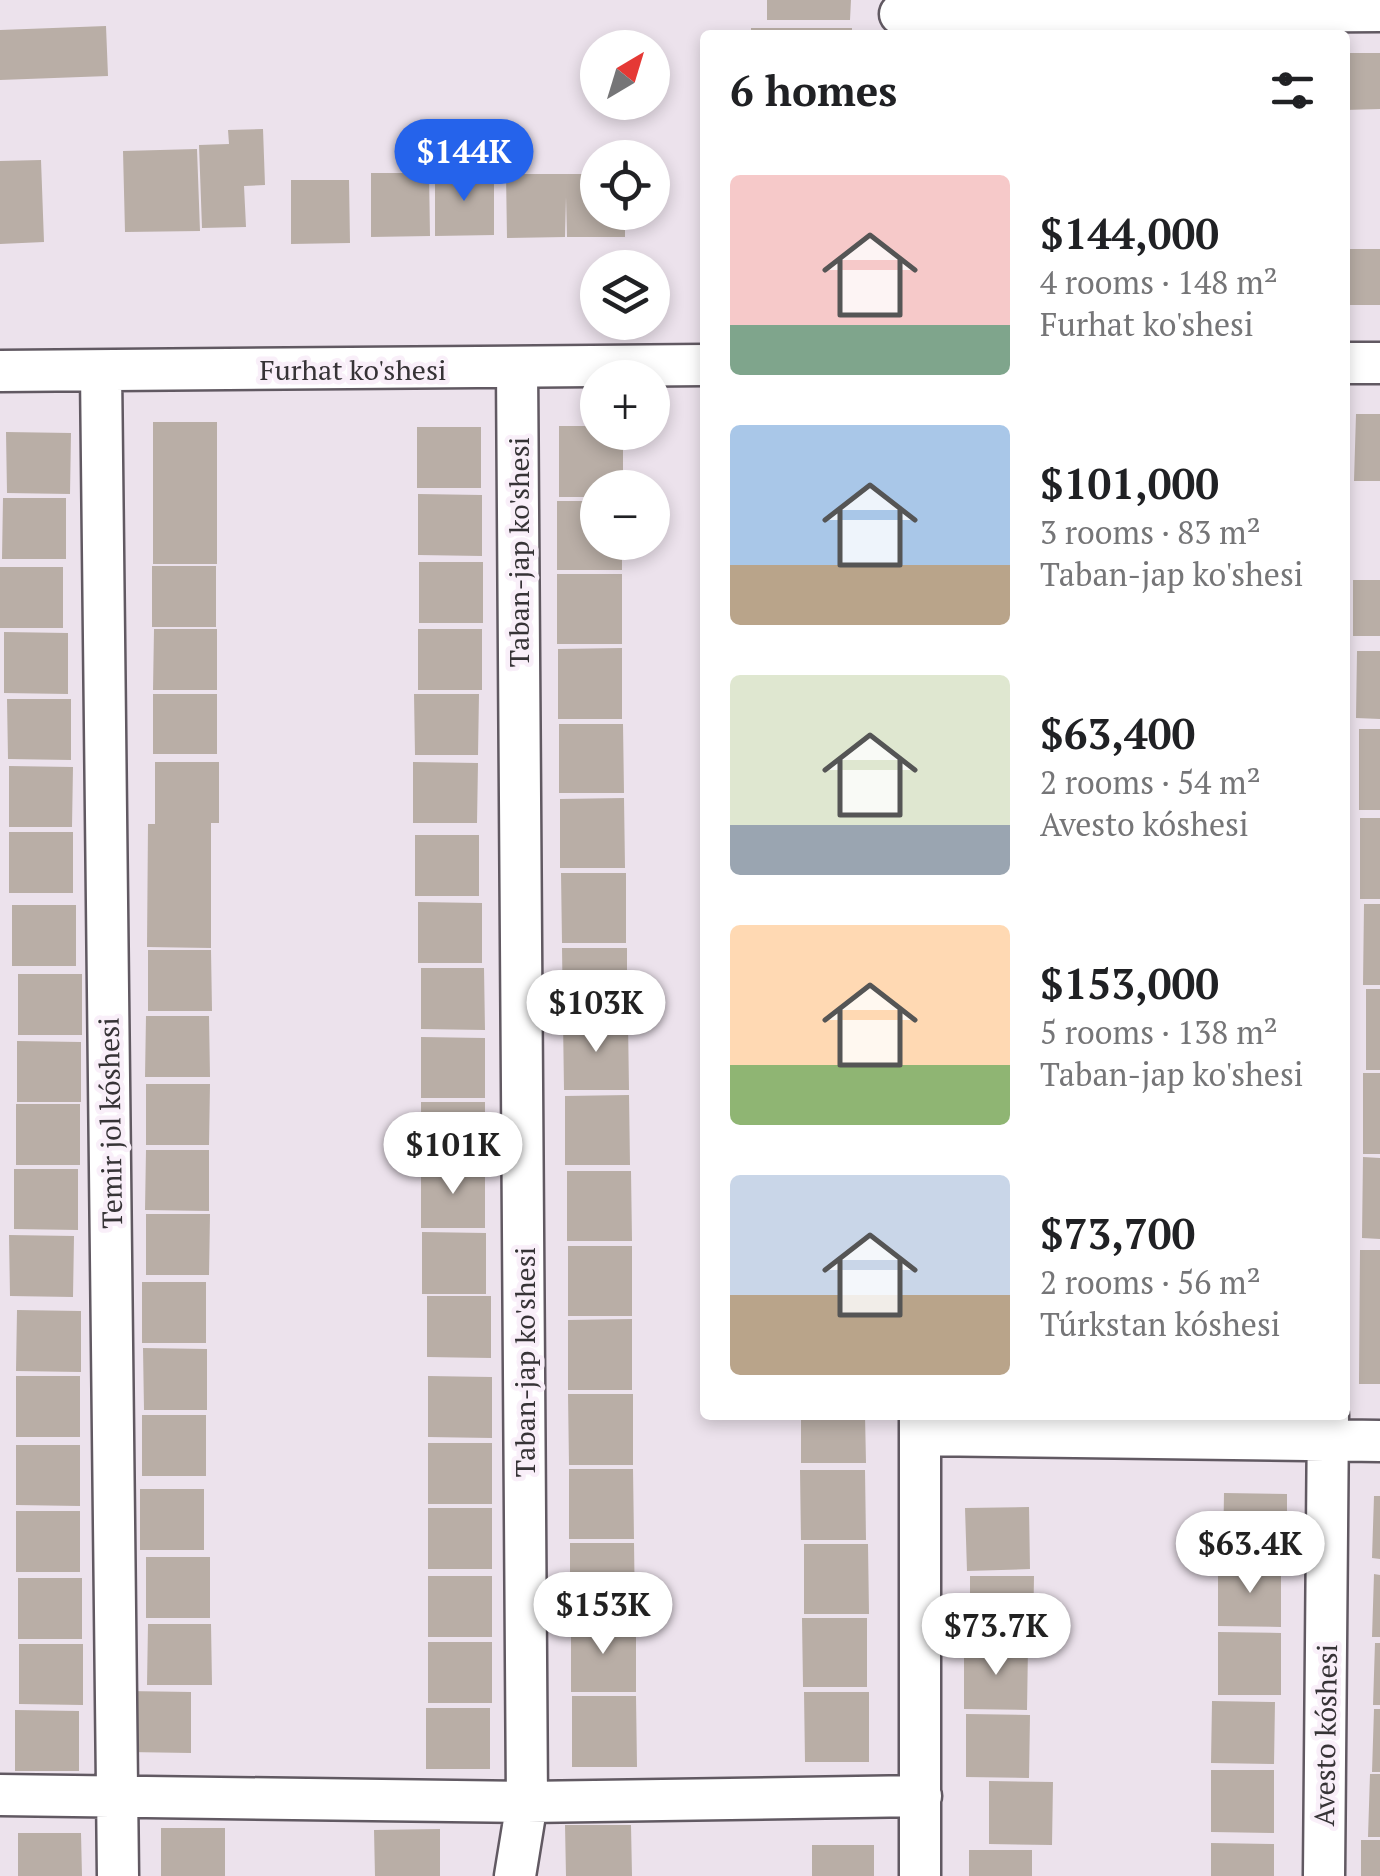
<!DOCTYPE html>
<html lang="en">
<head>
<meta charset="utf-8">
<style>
	:root { --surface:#fff; --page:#f6f6f6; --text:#202124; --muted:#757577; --accent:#2563eb }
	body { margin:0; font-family:"PT Serif",serif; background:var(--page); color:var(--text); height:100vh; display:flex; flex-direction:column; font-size:38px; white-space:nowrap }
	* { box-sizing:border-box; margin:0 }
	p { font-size:32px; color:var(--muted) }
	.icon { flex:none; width:55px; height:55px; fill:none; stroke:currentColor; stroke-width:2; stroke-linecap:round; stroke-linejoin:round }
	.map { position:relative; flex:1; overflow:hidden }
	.details { position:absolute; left:700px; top:30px; width:650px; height:1390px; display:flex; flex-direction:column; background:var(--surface); border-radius:10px; box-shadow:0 5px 15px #0003 }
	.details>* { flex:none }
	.needle { width:65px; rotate:38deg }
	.tools { position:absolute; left:580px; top:30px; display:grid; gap:20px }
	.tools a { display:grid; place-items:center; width:90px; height:90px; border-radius:50%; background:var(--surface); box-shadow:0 5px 15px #0003; font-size:50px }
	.price { position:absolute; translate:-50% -85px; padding:0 22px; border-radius:35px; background:#fff; color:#222; font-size:32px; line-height:65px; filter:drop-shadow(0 2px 5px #0008) }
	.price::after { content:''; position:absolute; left:50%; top:60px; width:30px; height:22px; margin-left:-15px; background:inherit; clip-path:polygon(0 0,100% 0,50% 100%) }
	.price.selected { background:var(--accent); color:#fff }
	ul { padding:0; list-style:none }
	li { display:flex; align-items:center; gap:30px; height:250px; padding:0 30px }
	li span { display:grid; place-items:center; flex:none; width:280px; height:200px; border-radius:10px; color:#555 }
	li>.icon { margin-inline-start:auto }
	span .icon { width:120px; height:120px; fill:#fffc; stroke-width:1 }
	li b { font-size:42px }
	h2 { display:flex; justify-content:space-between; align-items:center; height:120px; padding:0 30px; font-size:42px }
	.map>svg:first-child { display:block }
	.building { fill:#b9aea6 }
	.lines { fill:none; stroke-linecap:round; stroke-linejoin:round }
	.minor-casing { stroke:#615962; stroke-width:45 }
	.minor { stroke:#fff; stroke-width:40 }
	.labels { text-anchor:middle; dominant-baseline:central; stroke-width:9; stroke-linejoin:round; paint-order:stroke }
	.street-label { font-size:28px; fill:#363336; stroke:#f9eff9 }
</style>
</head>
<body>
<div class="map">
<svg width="1380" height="1876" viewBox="0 0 1380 1876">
	<rect width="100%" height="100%" fill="#ece2ec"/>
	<path class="building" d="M767 0H851L850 20H767Z
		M106 26 108 76 0 80V30Z
		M751 28H852V35H751Z
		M1345 53H1380V109L1345 110Z
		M263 129 265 185 244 186 246 227 202 228 199 145 229 144 228 130Z
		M197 149 200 231 125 232 123 151Z
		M41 160 44 242 0 244V161Z
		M435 172H494V235L435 236Z
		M371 173H429L430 236 371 237Z
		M506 174H598V212H625V237H567L566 197 565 237 507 238Z
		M291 180H349L350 243 291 244Z
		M1345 249H1380V305H1345Z
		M1356 414H1380V481H1354Z
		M153 422H217V564H153Z
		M559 426H598V432H623V488H598V497H559Z
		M417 427H481V488H417Z
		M6 432 71 433 70 494 7 493Z
		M418 494 482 495V556L418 555Z
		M3 498H66V559H2Z
		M557 501H598V542H622V570H557Z
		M419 562H483V623H419Z
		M152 566H216V627H152Z
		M0 567H63V628H0Z
		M557 574H622V644H557Z
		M1353 580H1380V636H1353Z
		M154 629H217V690H153Z
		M418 629H482V690H418Z
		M4 632 68 633V694L4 693Z
		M622 648V719H558V649Z
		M1357 651H1380V719L1356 718Z
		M153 694H217V754H153Z
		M414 694H479L478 755H415Z
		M7 699H71V760L8 759Z
		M559 724H623L624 793H559Z
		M1359 729H1380V810H1359Z
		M155 762H219V823H211V948L147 947 148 824H155Z
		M413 762 478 763 477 823H413Z
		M9 766 73 767 72 827H9Z
		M624 798 625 868H560V799Z
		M1360 818H1380V899H1360Z
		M9 832H73V893H9Z
		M415 835H479V896H415Z
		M561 873H626V943H562Z
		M418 902 482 903V963H418Z
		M1364 904H1380V985H1363Z
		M12 905H76V966H12Z
		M562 948H627V1017L563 1018Z
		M148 950H211L212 1011H148Z
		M421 968H484L485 1030 421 1029Z
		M18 974H82V1035H18Z
		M1366 989H1380V1070H1366Z
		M146 1016H209L210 1077H145Z
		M563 1020 628 1021 629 1090H564Z
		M421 1037 485 1038V1098H421Z
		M17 1041 81 1042V1102H17Z
		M1363 1073H1380V1154H1363Z
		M146 1084H210L209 1145H146Z
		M629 1095 630 1165H565V1096Z
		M421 1102H485V1163H421Z
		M16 1104H80V1165H16Z
		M146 1150H209V1211L145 1210Z
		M1363 1157 1380 1158V1239L1362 1238Z
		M421 1167H485V1228H421Z
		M14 1169H78V1230L14 1229Z
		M567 1171H631L632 1241H567Z
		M146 1214H210L209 1275H146Z
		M422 1232 486 1233V1294H422Z
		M9 1235 74 1236 73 1297 10 1296Z
		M568 1246H632V1316H568Z
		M1360 1250H1380V1384H1359Z
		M142 1282H206V1343H142Z
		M427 1296H491V1358L427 1357Z
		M17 1310 81 1311V1372L16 1371Z
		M632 1319V1390H568V1320Z
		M143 1348 207 1349V1410H144Z
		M16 1376H80V1437H16Z
		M428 1376 492 1377V1438L428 1437Z
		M568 1394H633V1465H569Z
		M142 1415H206V1476H142Z
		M801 1415H865L866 1463H801Z
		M428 1443H492V1504H428Z
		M16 1445H80V1506L16 1505Z
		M569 1469H633L634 1539H569Z
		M800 1470H865L866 1540H801Z
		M140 1489H204V1550H140Z
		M1224 1493 1287 1494V1557L1223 1556Z
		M1374 1496H1380V1559L1372 1558Z
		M1029 1507 1030 1569 967 1571 965 1508Z
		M428 1508H492V1569H428Z
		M16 1511H80V1572H16Z
		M570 1543H634L635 1614H570Z
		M804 1544H868L869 1614H804Z
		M146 1557H210V1618H146Z
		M1218 1564 1281 1565V1627L1218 1626Z
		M1374 1574 1380 1575V1637H1372Z
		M428 1576H492V1637H428Z
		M970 1576H1034L1033 1639 970 1638Z
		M18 1578H82V1639H18Z
		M802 1618H867V1687H803Z
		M571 1621 636 1622V1692H571Z
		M148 1624H211L212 1685H147Z
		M1218 1632 1281 1633V1695H1218Z
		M428 1642H492V1703H428Z
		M1375 1643H1380V1705H1373Z
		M19 1644H83V1705L19 1704Z
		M964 1647H1028L1027 1710 964 1709Z
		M127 1691 191 1692V1753L128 1752Z
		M804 1692H869V1762H805Z
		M572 1696H636L637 1767H572Z
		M1212 1701 1275 1702 1274 1764 1211 1763Z
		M426 1708H490V1769H426Z
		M1374 1709H1380V1772H1372Z
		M15 1710 79 1711V1771H15Z
		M966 1714 1030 1715 1029 1778 966 1777Z
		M1211 1770H1274V1833L1211 1832Z
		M1370 1774H1380V1837H1368Z
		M989 1781 1053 1782 1052 1845 989 1844Z
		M565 1825H631L632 1876H566Z
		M161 1828H225V1876H161Z
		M440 1829V1876H375L374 1830Z
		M18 1833H81L82 1876H18Z
		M1361 1840H1380V1876H1361Z
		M1211 1843 1274 1844V1876H1211Z
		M812 1845H874V1876H812Z
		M969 1850H1032V1876H969Z"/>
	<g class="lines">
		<defs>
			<path id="minor" d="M900 14 1380 11
				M1345 363H1380
				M0 371 705 365
				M101 371 118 1876
				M920 1435 1380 1441
				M0 1795 527 1802 921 1796
				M515 1876 527 1802 517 368
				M920 1876V1415
				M1324 1876 1328 1415"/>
		</defs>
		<use href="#minor" class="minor-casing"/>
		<use href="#minor" class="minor"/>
	</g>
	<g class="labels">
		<g class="street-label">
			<text x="353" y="369">Furhat ko'shesi</text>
			<text transform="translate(518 552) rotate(-90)">Taban-jap ko'shesi</text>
			<text transform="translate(110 1123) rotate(-91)">Temir jol kóshesi</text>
			<text transform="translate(524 1362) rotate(-90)">Taban-jap ko'shesi</text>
			<text transform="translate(1325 1735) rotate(-89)">Avesto kóshesi</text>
		</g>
	</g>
</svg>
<div class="tools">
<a><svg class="needle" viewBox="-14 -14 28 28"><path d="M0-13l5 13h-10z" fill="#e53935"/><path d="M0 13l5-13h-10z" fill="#757577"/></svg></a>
<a><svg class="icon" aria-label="locate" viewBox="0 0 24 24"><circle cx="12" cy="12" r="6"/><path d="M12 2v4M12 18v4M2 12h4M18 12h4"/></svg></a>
<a><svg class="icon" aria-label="layers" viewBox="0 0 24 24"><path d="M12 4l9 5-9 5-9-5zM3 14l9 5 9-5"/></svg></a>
<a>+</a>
<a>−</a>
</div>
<b class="price selected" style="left:464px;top:204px">$144K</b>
<b class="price" style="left:596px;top:1055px">$103K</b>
<b class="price" style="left:453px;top:1197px">$101K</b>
<b class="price" style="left:1250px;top:1596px">$63.4K</b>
<b class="price" style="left:603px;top:1657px">$153K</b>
<b class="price" style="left:996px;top:1678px">$73.7K</b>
<section class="details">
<h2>6 homes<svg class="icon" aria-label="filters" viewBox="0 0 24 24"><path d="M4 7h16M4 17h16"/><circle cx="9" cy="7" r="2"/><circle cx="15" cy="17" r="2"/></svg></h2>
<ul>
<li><span style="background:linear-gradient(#f6c9c9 75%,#7fa58c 0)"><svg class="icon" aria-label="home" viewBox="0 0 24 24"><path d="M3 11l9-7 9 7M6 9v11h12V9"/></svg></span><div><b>$144,000</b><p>4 rooms · 148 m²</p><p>Furhat ko'shesi</p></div></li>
<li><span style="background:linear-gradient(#a9c7e8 70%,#b9a48a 0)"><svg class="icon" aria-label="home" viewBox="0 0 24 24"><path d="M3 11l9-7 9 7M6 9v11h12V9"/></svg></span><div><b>$101,000</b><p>3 rooms · 83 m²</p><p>Taban-jap ko'shesi</p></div></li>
<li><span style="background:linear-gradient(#dfe7d0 75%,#9aa5b1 0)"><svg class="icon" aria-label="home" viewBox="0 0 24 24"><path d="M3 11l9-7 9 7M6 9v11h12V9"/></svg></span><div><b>$63,400</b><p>2 rooms · 54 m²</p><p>Avesto kóshesi</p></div></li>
<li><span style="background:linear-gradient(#ffd9b3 70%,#8fb573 0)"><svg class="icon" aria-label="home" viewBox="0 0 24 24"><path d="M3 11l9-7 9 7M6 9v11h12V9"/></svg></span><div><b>$153,000</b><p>5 rooms · 138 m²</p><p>Taban-jap ko'shesi</p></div></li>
<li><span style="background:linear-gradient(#c9d6e8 60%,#b9a48a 0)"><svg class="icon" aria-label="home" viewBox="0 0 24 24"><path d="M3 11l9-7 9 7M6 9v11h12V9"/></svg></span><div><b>$73,700</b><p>2 rooms · 56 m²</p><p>Túrkstan kóshesi</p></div></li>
</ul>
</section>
</div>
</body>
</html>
